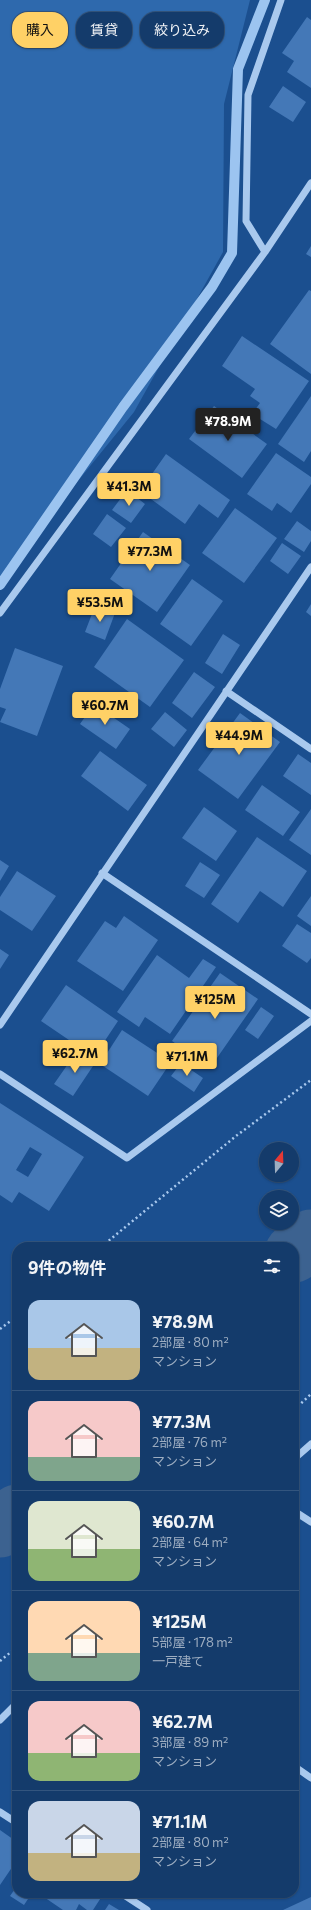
<!DOCTYPE html>
<html lang="ja">
<head>
<meta charset="utf-8">
<style>
	:root { --surface:#143b6b; --page:#1d4271; --text:#f1f3f6; --muted:#9dadc1; --line:#33557e; --accent:#ffd166 }
	body { margin:0; font-family:Commissioner,"Noto Sans JP",sans-serif; background:var(--page); color:var(--text); height:100vh; display:flex; flex-direction:column; font-size:15px; white-space:nowrap }
	* { box-sizing:border-box; margin:0 }
	p { font-size:13px; color:var(--muted) }
	.icon { flex:none; width:22px; height:22px; fill:none; stroke:currentColor; stroke-width:2; stroke-linecap:round; stroke-linejoin:round }
	.map { position:relative; flex:1; overflow:hidden }
	.details { position:absolute; left:12px; top:1242px; width:287px; height:656px; display:flex; flex-direction:column; background:var(--surface); border-radius:16px; box-shadow:0 1px 3px #0004,0 0 0 1px var(--line) }
	.details>* { flex:none }
	.guide { position:absolute; left:12px; top:12px; width:287px; height:36px; display:flex; gap:8px }
	.needle { width:26px; rotate:19deg }
	.buttons { position:absolute; left:259px; top:1142px; display:grid; gap:8px }
	.buttons a { display:grid; place-items:center; width:40px; height:40px; border-radius:50%; background:var(--surface); box-shadow:0 1px 3px #0004,0 0 0 1px var(--line); font-size:20px }
	.price { position:absolute; translate:-50% -34px; padding:0 9px; border-radius:4px; background:var(--accent); color:#111; font-size:13px; line-height:26px; filter:drop-shadow(0 1px 2px #0008) }
	.price::after { content:''; position:absolute; left:50%; top:24px; width:12px; height:9px; margin-left:-6px; background:inherit; clip-path:polygon(0 0,100% 0,50% 100%) }
	.price.active { background:#222; color:#fff }
	ul { padding:0; list-style:none }
	li { display:flex; align-items:center; gap:12px; height:100px; padding:0 16px }
	li+li { border-top:1px solid var(--line) }
	li span { display:grid; place-items:center; flex:none; width:112px; height:80px; border-radius:12px; color:#555 }
	li>.icon { margin-inline-start:auto }
	span .icon { width:48px; height:48px; fill:#fffc; stroke-width:1 }
	li b { font-size:17px }
	h2 { display:flex; justify-content:space-between; align-items:center; height:48px; padding:0 16px; font-size:17px }
	.chip { padding:0 14px; border-radius:16px; background:var(--surface); box-shadow:0 1px 3px #0004,0 0 0 1px var(--line); font-size:14px; line-height:36px }
	.chip.active { background:var(--accent); color:#111 }
	.map>svg:first-child { display:block }
	.green { fill:#2e69ad }
	.lines { fill:none; stroke-linecap:round; stroke-linejoin:round }
	.stream { stroke:#9cc4f0; stroke-width:10 }
	.river { stroke:#3c6290; stroke-width:59 }
	.building { fill:#4478b7; fill-rule:evenodd }
	.path { stroke:#a9c9ee; stroke-width:2.5; stroke-dasharray:2 3; stroke-linecap:butt }
	.minor { stroke:#a9c9ee; stroke-width:7 }
</style>
</head>
<body>
<div class="map">
<svg width="311" height="1910" viewBox="0 0 311 1910">
	<rect width="100%" height="100%" fill="#1b4f8f"/>
	<path class="green" d="M0 0H250L224 104 223 252 134 412 0 577Z"/>
	<g class="lines">
		<path class="stream" d="M0 585 123 407 212 287 232 253 238 69 265 0"/>
		<path class="river" d="M294 1253 311 1239
			M0 1528 17 1514"/>
	</g>
	<path class="building" d="M307 17 311 20V88L287 72 294 61 282 53Z
		M283 86 306 102 293 122 269 107Z
		M311 246V257L306 254Z
		M309 290 311 291V374L270 344Z
		M242 336 309 381 276 429 252 414 260 403 250 396 255 389 222 366Z
		M311 396V451L304 462 278 444Z
		M214 406 267 444 242 478 189 439Z
		M276 453 311 477V484L291 513 277 503 272 511 247 494Z
		M166 454 230 500 218 518 199 504 185 524 140 491Z
		M127 490 145 504 131 523 112 510Z
		M235 508 277 538 244 583 202 553Z
		M107 514 126 528 111 547 93 534Z
		M297 521 311 531V541L304 552 284 539Z
		M143 532 190 565 157 612 110 579Z
		M282 543 301 556 288 574 270 561Z
		M192 579 223 601 191 646 160 624Z
		M311 604V616L306 612Z
		M95 606 115 613 105 640 85 632Z
		M127 619 184 660 150 707 94 667Z
		M223 634 240 645 222 674 205 663Z
		M15 648 63 666 37 736 0 722 6 709 0 707V689Z
		M194 672 215 687 192 718 172 703Z
		M94 704 130 729 116 749 80 724Z
		M165 712 187 730 174 747 151 729Z
		M240 713 280 742 238 799 198 770Z
		M100 751 147 785 128 811 81 776Z
		M298 754 311 763V795L283 776Z
		M262 785 300 812 283 836 245 810Z
		M204 807 237 831 216 861 182 838Z
		M311 809V855L289 840Z
		M257 837 307 871 283 907 260 891 238 923 211 904Z
		M0 860 9 866 0 881Z
		M200 862 220 875 204 898 185 886Z
		M17 871 56 896 32 931 0 910V897Z
		M311 896V926L297 916Z
		M124 916 158 940 123 991 77 961 105 921 116 928Z
		M297 924 311 933V958L307 963 282 946Z
		M0 949 9 955 0 969Z
		M157 955 189 978 203 959 216 967 170 1034 145 1017 139 1027 117 1012Z
		M220 973 258 999 210 1068 172 1041Z
		M66 985 118 1021 94 1057 41 1021Z
		M261 1007 274 1016 258 1039 245 1030Z
		M122 1030 171 1062 148 1096 100 1064Z
		M77 1051 95 1063 73 1096 54 1084Z
		M181 1063 203 1078 194 1092 171 1076Z
		M0 1103 84 1157 49 1211 19 1192 12 1203 0 1195ZM30 1147 42 1154 28 1177 16 1170Z
		M0 1830 17 1842V1860L0 1885Z
		M17 1886V1893H32L24 1905 10 1896Z
		M38 1893H104L93 1910H87L79 1904 76 1910H63Z
		M311 1897V1910H283Z
		M109 1904 119 1910H105Z"/>
	<g class="lines">
		<path class="path" d="M101 1247 236 1136 311 1080
			M0 1329 17 1316
			M294 1410 311 1394
			M0 1661 17 1647"/>
		<path class="minor" d="M265 252 246 221 248 95 281 0
			M0 613 265 252 311 183
			M226 691 311 749
			M102 873 311 1014
			M0 1025 311 567
			M0 1074 127 1158 311 1021
			M294 1459 311 1444
			M294 1511 311 1522
			M0 1720 17 1703
			M294 1766 311 1778
			M0 1812 17 1823
			M121 1893 147 1910"/>
	</g>
</svg>
<div class="buttons">
<a><svg class="needle" viewBox="-14 -14 28 28"><path d="M0-13l5 13h-10z" fill="#e53935"/><path d="M0 13l5-13h-10z" fill="#9dadc1"/></svg></a>
<a><svg class="icon" aria-label="layers" viewBox="0 0 24 24"><path d="M12 4l9 5-9 5-9-5zM3 14l9 5 9-5"/></svg></a>
</div>
<b class="price active" style="left:228px;top:442px">¥78.9M</b>
<b class="price" style="left:129px;top:507px">¥41.3M</b>
<b class="price" style="left:150px;top:572px">¥77.3M</b>
<b class="price" style="left:100px;top:623px">¥53.5M</b>
<b class="price" style="left:105px;top:726px">¥60.7M</b>
<b class="price" style="left:239px;top:756px">¥44.9M</b>
<b class="price" style="left:215px;top:1020px">¥125M</b>
<b class="price" style="left:75px;top:1074px">¥62.7M</b>
<b class="price" style="left:187px;top:1077px">¥71.1M</b>
<div class="guide">
<a class="chip active">購入</a>
<a class="chip">賃貸</a>
<a class="chip">絞り込み</a>
</div>
<section class="details">
<h2>9件の物件<svg class="icon" aria-label="filters" viewBox="0 0 24 24"><path d="M4 7h16M4 17h16"/><circle cx="9" cy="7" r="2"/><circle cx="15" cy="17" r="2"/></svg></h2>
<ul>
<li><span style="background:linear-gradient(#a9c7e8 60%,#c2b280 0)"><svg class="icon" aria-label="home" viewBox="0 0 24 24"><path d="M3 11l9-7 9 7M6 9v11h12V9"/></svg></span><div><b>¥78.9M</b><p>2部屋 · 80 m²</p><p>マンション</p></div></li>
<li><span style="background:linear-gradient(#f6c9c9 70%,#7fa58c 0)"><svg class="icon" aria-label="home" viewBox="0 0 24 24"><path d="M3 11l9-7 9 7M6 9v11h12V9"/></svg></span><div><b>¥77.3M</b><p>2部屋 · 76 m²</p><p>マンション</p></div></li>
<li><span style="background:linear-gradient(#dfe7d0 60%,#8fb573 0)"><svg class="icon" aria-label="home" viewBox="0 0 24 24"><path d="M3 11l9-7 9 7M6 9v11h12V9"/></svg></span><div><b>¥60.7M</b><p>2部屋 · 64 m²</p><p>マンション</p></div></li>
<li><span style="background:linear-gradient(#ffd9b3 65%,#7fa58c 0)"><svg class="icon" aria-label="home" viewBox="0 0 24 24"><path d="M3 11l9-7 9 7M6 9v11h12V9"/></svg></span><div><b>¥125M</b><p>5部屋 · 178 m²</p><p>一戸建て</p></div></li>
<li><span style="background:linear-gradient(#f6c9c9 65%,#8fb573 0)"><svg class="icon" aria-label="home" viewBox="0 0 24 24"><path d="M3 11l9-7 9 7M6 9v11h12V9"/></svg></span><div><b>¥62.7M</b><p>3部屋 · 89 m²</p><p>マンション</p></div></li>
<li><span style="background:linear-gradient(#c9d6e8 65%,#c2b280 0)"><svg class="icon" aria-label="home" viewBox="0 0 24 24"><path d="M3 11l9-7 9 7M6 9v11h12V9"/></svg></span><div><b>¥71.1M</b><p>2部屋 · 80 m²</p><p>マンション</p></div></li>
</ul>
</section>
</div>
</body>
</html>
